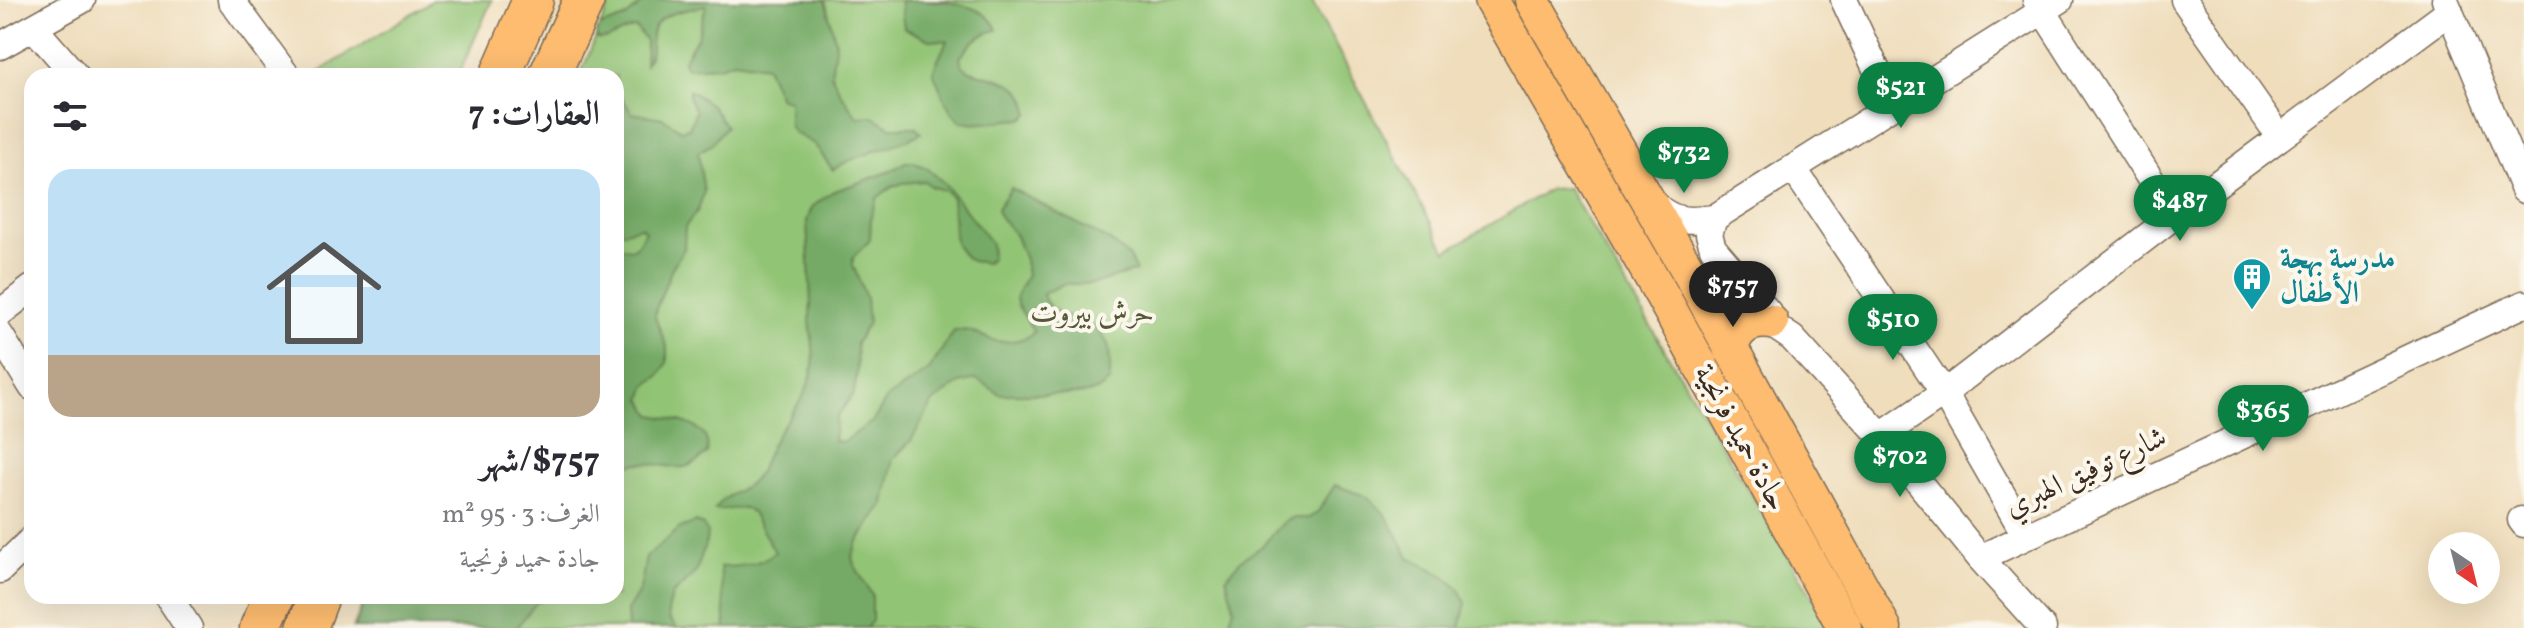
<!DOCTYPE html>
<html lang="ar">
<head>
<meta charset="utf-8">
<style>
	:root { --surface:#fff; --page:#f7f7f7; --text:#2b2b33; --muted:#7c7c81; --line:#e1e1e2; --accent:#0b8043 }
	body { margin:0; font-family:Vollkorn,Amiri,serif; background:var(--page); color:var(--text); direction:rtl; height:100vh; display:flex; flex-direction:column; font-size:30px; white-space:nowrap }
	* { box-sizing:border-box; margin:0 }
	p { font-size:26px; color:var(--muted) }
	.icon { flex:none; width:44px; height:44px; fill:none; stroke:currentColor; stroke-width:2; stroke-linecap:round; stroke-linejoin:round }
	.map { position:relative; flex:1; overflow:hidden; direction:ltr }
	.details { position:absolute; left:24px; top:68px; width:600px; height:536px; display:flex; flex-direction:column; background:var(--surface); border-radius:24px; box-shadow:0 8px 32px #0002; direction:rtl }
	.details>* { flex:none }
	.needle { width:52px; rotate:145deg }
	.tools { position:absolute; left:2428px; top:532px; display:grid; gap:16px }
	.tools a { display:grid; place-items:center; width:72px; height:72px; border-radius:50%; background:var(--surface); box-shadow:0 8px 32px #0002; font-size:40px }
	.price { position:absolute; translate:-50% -68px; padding:0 18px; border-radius:28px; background:var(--accent); color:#fff; font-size:26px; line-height:52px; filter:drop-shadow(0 2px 4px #0008) }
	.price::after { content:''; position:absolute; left:50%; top:48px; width:24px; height:18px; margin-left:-12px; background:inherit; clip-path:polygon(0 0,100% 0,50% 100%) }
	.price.selected { background:#222; color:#fff }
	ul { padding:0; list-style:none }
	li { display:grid; align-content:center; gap:16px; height:424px; padding:0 24px }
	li+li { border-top:2px solid var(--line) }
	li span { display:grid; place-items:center; height:248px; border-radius:24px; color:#555 }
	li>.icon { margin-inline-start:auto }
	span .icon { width:144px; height:144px; fill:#fffc; stroke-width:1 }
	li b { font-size:34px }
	h2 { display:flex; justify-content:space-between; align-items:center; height:96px; padding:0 24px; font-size:34px }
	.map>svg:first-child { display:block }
	.green { fill:#92c475; stroke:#66774a; stroke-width:2 }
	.forest { fill:#75aa66; stroke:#586a42; stroke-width:2 }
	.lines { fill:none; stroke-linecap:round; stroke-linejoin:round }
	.minor-casing { stroke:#7a6955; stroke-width:29 }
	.major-casing { stroke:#7a6955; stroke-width:37 }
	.highway-casing { stroke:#7a6955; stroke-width:43 }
	.minor { stroke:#fff; stroke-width:26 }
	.major { stroke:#fdbc6f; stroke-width:34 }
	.highway { stroke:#fdbc6f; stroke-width:40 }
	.labels { text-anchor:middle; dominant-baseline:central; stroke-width:8; stroke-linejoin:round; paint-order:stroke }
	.culture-label { font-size:30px; font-weight:bold; fill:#0d838f; stroke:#fbf7ec; text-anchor:start }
	.park-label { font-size:30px; fill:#555838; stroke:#fbf7ec }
	.street-label { font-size:30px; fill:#3b2a1e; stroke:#fbf7ec }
</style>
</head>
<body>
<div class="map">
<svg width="2524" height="628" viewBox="0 0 2524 628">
	<rect width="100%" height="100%" fill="#fbf7ec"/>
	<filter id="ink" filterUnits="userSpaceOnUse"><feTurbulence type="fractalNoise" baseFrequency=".0125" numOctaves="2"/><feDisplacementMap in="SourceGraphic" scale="16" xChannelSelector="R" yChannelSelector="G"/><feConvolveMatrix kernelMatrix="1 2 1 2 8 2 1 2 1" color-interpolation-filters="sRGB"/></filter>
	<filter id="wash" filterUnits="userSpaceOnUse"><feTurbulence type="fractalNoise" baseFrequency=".006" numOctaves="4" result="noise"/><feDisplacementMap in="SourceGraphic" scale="32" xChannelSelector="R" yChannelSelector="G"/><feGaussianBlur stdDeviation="1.8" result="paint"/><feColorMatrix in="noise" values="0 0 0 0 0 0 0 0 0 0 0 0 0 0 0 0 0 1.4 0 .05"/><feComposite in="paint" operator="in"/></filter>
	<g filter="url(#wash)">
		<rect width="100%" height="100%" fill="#efddbb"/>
		<path class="green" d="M433 0H492L458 76H321L319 72Z
			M611 0H1311L1446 251 1550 189 1568 188 1831 628H353L366 596H616V76H580Z"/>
		<path class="forest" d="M646 0H825L836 43 831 74 840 92 857 117 872 116 891 127H915L921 133C893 149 859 152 833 170L814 144 793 132 789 125V100L780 98 766 66 734 61 719 66 686 68 683 61 698 36 706 5C689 11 657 10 652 34 649 47 655 50 645 64L646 41 636 28C621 29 612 42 597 39L596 31 601 26 625 18Z
			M900 0C933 0 986 0 997 30 978 34 971 43 960 58L962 65 968 70C995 81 1026 77 1029 114L1022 119C957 124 959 137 933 71L947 41 930 40 904 28Z
			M616 89 632 113 663 118 681 130 689 128 696 111 689 99V90L711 105 726 126 711 145 698 152 704 192 698 210 685 227 684 249 672 268 656 309 655 317 667 347V363L660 375 647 385 642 399 652 415C672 419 713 423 707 453 683 478 670 463 641 463 632 463 624 467 616 469V246L631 249 638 244 645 231 641 227 616 233Z
			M905 162H913L927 168 946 185 991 243 992 258 987 263 971 261 965 257 955 243 952 198 946 191 930 186 925 181 903 183 890 188 877 198 871 216 870 240 853 257V265L866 298 868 323 856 343 857 372 854 393 836 418 834 441 843 442 873 421 887 398 929 370 954 331C982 326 984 348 1017 340 1025 338 1028 338 1034 332L1017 304 1016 296 1027 275 1025 260 1016 236 1000 217 997 209 1011 188 1110 241 1128 256 1136 271 1093 284H1063L1043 294C1050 324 1091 311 1107 343 1111 352 1110 371 1110 381L1097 391 1081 394H1000L976 379 960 383 933 402 911 441 893 459 884 503 857 543 852 557 854 564 872 595V621L866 628H726L720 567C738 567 761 565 775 552L752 513 745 508 715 510C723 493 746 492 757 475 765 461 770 445 779 431 794 408 808 397 813 366 816 346 807 325 811 305L807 221 812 207 832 192 891 171Z
			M1335 485 1368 497 1386 515 1409 557 1445 576 1458 588 1466 603 1460 628H1227L1234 609 1226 577 1242 559 1261 547 1285 521 1292 518H1308L1317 513Z
			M696 522 703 525 707 532 706 542 696 572 672 595 668 612 670 620 677 628H628L627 611 640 590 646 557 680 528Z
			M367 596H549L536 603 516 628H354Z"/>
	</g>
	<g filter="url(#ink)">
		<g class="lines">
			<defs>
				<path id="minor" d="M231 0 287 76
					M1844 0 1893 105
					M2036 0 2174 216
					M2184 0 2280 137
					M2445 0 2524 190
					M35 29 76 76
					M0 46 82 0
					M1793 168 1944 393 2026 536
					M1649 200C1672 222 1684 222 1714 218L2060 0
					M1714 218 1709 234 1713 248 1768 312
					M1691 284 1751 311 1792 338 1881 436 1980 558 2043 628
					M0 313 32 288
					M0 335 32 387
					M1881 436 1944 393 2174 216 2450 11
					M2521 520 2524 524
					M1980 558 2524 304
					M0 570 32 539
					M168 596 189 628"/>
				<path id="major" d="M1491 0 1663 297 1845 628
					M1532 0 1696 284 1884 628
					M1730 348C1738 328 1749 319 1771 322"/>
				<path id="highway" d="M500 76 533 0
					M549 76 584 0
					M260 628 274 596
					M307 628 319 596"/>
			</defs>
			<use href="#minor" class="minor-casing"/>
			<use href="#major" class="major-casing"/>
			<use href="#highway" class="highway-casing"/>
			<use href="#minor" class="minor"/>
			<use href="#major" class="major"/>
			<use href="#highway" class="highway"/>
		</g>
	</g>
	<defs>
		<symbol id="building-pin" viewBox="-11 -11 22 30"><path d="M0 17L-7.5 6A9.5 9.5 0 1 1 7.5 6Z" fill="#0f9aa8" stroke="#fbf7ec"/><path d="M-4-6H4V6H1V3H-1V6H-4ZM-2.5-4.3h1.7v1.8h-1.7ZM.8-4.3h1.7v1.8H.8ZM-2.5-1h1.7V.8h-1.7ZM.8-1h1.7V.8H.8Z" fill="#fff"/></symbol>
	</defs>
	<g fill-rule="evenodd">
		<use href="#building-pin" x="2230" y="255" width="44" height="60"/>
	</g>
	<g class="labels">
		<g class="culture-label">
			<text x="2280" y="260">مدرسة بهجة<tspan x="2280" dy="34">الأطفال</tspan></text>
		</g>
		<g class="park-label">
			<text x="1092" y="314">حرش بيروت</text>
		</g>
		<g class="street-label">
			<text transform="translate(1740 438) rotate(61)">جادة حميد فرنجية</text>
			<text transform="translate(2086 473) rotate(-25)">شارع توفيق الهبري</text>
		</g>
	</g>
</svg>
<div class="tools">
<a><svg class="needle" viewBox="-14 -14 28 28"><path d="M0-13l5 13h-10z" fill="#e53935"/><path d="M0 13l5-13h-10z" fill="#7c7c81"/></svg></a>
</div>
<b class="price" style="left:1901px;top:130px">$521</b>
<b class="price" style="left:1684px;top:195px">$732</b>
<b class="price" style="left:2180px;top:243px">$487</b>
<b class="price selected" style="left:1733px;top:329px">$757</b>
<b class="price" style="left:1893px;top:362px">$510</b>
<b class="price" style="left:2263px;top:453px">$365</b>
<b class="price" style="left:1900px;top:499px">$702</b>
<section class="details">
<h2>العقارات: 7<svg class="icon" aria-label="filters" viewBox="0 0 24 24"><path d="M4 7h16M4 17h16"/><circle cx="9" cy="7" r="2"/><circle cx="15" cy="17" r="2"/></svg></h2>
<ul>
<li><span style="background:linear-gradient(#bfe0f5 75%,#b9a48a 0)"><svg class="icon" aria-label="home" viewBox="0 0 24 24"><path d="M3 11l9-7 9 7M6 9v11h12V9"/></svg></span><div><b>$757/شهر</b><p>الغرف: 3 · 95 m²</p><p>جادة حميد فرنجية</p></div></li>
</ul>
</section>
</div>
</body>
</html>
